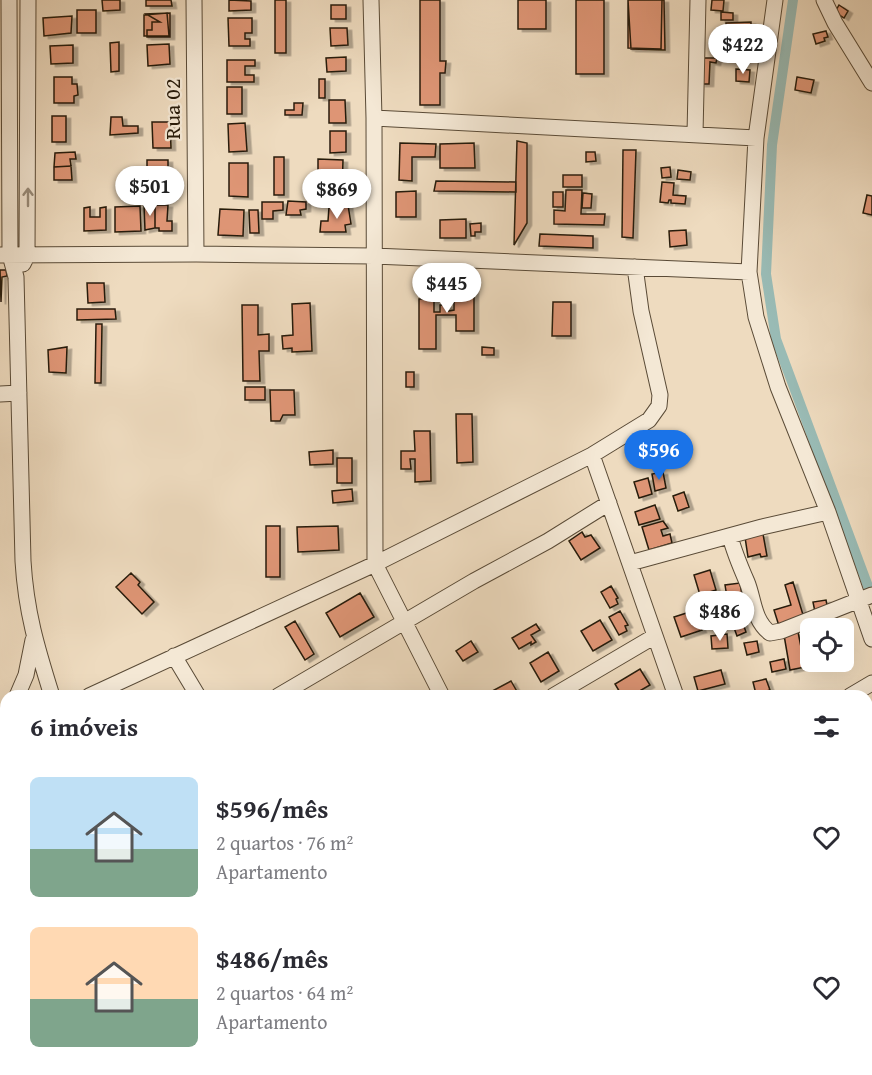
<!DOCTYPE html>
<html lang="pt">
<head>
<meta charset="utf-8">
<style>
	:root { --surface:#fff; --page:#f2f2f3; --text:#2b2b33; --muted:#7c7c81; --accent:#1a73e8 }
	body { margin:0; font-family:"Gentium Book Plus",serif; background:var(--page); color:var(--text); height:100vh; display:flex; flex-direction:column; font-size:22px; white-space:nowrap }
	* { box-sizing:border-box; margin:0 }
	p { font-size:20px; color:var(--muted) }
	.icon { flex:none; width:33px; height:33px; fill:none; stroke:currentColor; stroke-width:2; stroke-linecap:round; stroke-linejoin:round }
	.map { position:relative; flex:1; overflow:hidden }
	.details { position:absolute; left:0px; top:690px; width:873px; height:386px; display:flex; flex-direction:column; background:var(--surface); border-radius:18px 18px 0 0; box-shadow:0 6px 24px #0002 }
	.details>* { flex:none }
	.controls { position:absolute; left:800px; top:618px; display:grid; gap:12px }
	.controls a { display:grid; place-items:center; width:54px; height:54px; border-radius:9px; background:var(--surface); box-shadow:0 6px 24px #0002; font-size:30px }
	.price { position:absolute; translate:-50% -51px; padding:0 14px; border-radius:21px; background:#fff; color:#222; font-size:20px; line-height:39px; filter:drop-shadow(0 2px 3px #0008) }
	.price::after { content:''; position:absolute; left:50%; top:36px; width:18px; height:14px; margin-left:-9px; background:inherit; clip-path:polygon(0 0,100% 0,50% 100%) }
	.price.selected { background:var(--accent); color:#fff }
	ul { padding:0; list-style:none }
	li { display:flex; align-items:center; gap:18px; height:150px; padding:0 30px }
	li span { display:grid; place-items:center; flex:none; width:168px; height:120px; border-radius:9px; color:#555 }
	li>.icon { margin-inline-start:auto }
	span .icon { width:72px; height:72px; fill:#fffc; stroke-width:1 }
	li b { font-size:26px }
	h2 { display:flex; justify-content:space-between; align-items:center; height:72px; padding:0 30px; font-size:26px }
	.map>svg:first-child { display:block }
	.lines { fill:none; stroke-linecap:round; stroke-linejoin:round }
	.canal { stroke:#99bbb5; stroke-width:10 }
	.building { fill:#de9575; stroke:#281b0a; stroke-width:1.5; filter:url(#shadow) }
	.minor-casing { stroke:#5a4b37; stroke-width:17 }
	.minor { stroke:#f4e8d5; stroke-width:15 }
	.oneway { stroke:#988c7a }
	.labels { text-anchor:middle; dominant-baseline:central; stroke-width:4.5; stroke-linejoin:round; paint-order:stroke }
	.street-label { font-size:22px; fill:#281b0a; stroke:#f4e8d5 }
</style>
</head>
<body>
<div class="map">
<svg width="872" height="1075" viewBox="0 0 872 1075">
	<defs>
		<filter id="shadow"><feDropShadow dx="4.5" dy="2.5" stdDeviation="0" flood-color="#0004"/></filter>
	</defs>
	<rect width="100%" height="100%" fill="#eedbbf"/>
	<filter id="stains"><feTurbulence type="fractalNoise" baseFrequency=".00333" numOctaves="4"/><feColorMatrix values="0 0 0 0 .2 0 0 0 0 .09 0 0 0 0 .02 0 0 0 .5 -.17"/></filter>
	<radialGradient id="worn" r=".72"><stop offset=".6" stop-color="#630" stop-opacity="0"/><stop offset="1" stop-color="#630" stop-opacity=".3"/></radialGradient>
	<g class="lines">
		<path class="canal" d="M793 0 772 145 766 274 776 339 872 597"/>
	</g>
	<path class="building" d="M102 0H120V10L103 11Z
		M146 0H171L172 6H146Z
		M229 0 251 1V10L229 11Z
		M275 0H286V53H275Z
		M420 0H440V61H446L445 73H440V105H420Z
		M518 0H546V29H518Z
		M576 0H604V74H576Z
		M628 0H662L661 49 628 48Z
		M628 0H664L665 50 631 49Z
		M712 0H724L723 11 711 10Z
		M331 5H346V19H331Z
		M839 5 848 11 844 18 835 12Z
		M77 10H96V33H77Z
		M721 12 733 13V20H721Z
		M167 13 169 36H144V15Z
		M170 13V37H147V30H152V22H160L146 14Z
		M72 16 71 33 44 36 43 18Z
		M228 18H252V33H245V39H250V46H229Z
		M751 22V41L735 42V35H731V32H726V23Z
		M330 28H347L348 45 331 46Z
		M826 31 828 37 824 38 825 41 816 44 813 34Z
		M119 42V71L111 72 110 43Z
		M169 44 170 64 148 66 147 45Z
		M73 45V63L51 64 50 46Z
		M346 57V71L327 72 326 58Z
		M702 58H717L716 63 710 62 709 84H701Z
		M227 60H255V66H245V75H254V82H227Z
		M736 69 750 70 749 82 736 81Z
		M54 77H72V84H77L78 95 74 96V103H54Z
		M797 77 814 80 811 93 795 90Z
		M319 79H325V98H319Z
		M227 87H242V114H227Z
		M329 100H345L346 123H329Z
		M294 103H303L302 115H285V110H294Z
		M52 116H66V142H52Z
		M111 117H122L123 126H138V133L110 135Z
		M152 122H170L171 148H153Z
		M245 123 247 151 229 152 228 124Z
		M330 131H346V152L330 153Z
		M517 141 527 143V223L514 245Z
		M400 143 436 144 435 157H412V181L399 180Z
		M474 143 475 168H440V144Z
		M623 150H636L633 238 622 237Z
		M75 152 76 159H70L71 166 54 167 55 153Z
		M586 152H595L596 161 586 162Z
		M274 157H284V195H274Z
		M318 159 343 160 342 191H337V195H318Z
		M147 160H168V182H147Z
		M229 163H248V197L229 196Z
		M71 166 72 180H54V167Z
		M670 167 671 177 662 178 661 168Z
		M678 170 691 172 690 180 677 179Z
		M563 175H582V187H563Z
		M436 181 516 182V192L434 191Z
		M662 182 674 183 673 195 686 196 685 204 671 203V200H669L668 203 660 202Z
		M566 190H582L581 214H605L604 225 554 224V210L565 211Z
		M416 191V217H396V192Z
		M553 192H563V207H553Z
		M583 193 592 194 591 208H582Z
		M867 195 872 196V215L863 213Z
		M288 201 306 202V209L300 210 301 215H286Z
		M262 202H283V210L273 211V219H262Z
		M144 205H155V228L145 230Z
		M155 205H168L167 221H172V231H159V228H155Z
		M348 205 351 224 345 225 346 232H320L321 221H328L329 207Z
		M140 206 141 231 115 232V207Z
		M90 207V217H100V208L106 207V230L84 231V208Z
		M220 209 244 210 243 236 218 235Z
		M249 210H258L259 233H250Z
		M466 219V238H440V220Z
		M481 223V232H475V236H471L470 224Z
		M686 230 687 245 670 247 669 231Z
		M540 234 593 236V248L539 246Z
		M0 270H6L7 276 2 277 1 302Z
		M454 282H474V331H456V315H436V349H419V299H434V312H440V305H448V311L454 310Z
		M87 283H104L105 302 88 303Z
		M553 302H571V336H552Z
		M310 303 312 351 292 352V348L283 349 282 336 293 335 292 304Z
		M242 305H258V335L269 334V351H259L260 381H243Z
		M77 309H115L116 319 77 320Z
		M96 324H102L101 383H95Z
		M67 347 66 373 49 372 48 350Z
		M482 347 494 348V355H482Z
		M406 372H414V387H406Z
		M245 387H265V400H245Z
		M270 390H294L295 415H283L280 421H271Z
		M456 414H472L473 462 457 463Z
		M414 431H430L431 481 415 482V459H410L411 469H401V451H415Z
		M333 450V464L310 465 309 452Z
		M337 458H352V483H337Z
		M663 472 666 488 655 491 652 474Z
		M648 478 652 494 639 498 634 482Z
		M352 489 353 501 333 503 332 491Z
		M684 492 689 507 678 511 673 496Z
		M655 505 660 519 639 525 635 512Z
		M663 521 668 528 661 530 663 536 670 534 672 543 649 550 642 527Z
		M266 526H280V577H266Z
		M338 526 339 550 298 552 297 527Z
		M582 532 585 537 591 535 600 548 581 560 569 541Z
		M763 534 767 556 761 557 760 554 748 557 745 537Z
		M710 570 716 590 700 595 694 575Z
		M131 573 140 582 138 585 154 602 142 614 116 587Z
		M793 582 804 618 779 626 774 610 791 605 785 585Z
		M740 583 742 595 727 597 725 585Z
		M611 586 618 598 616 599 618 604 610 608 601 592Z
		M360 593 374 617 340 637 326 613Z
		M826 600 828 610 815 612 813 602Z
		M696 610 698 616 696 618 702 630 681 637 674 617Z
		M620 611 628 625 625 626 627 631 619 635 609 617Z
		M600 620 612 640 593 651 581 631Z
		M295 621 314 654 305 660 285 627Z
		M742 621 746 632 737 636 733 625Z
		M536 624 540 630 531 635 536 642 531 645V642L519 649 512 638Z
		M798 632 805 667 790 670 784 635Z
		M727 634 728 648 712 649 711 636Z
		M471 641 478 652 463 661 456 651Z
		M757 641 759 652 747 655 744 643Z
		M548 652 559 671 541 682 530 663Z
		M784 659 786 669 772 672 770 662Z
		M640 669 650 685 631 696H622L615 684Z
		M721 670 725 684 698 691 694 677Z
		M766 679 770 690 756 694 753 682Z
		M511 681 519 695 483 696Z
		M2 805 6 815V824L0 827V806Z
		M872 887V900L867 902V889Z
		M872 910V923L867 925V912Z
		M872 956V970L867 971V957Z
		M872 981V1002L869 1003 867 996V983Z
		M175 1070H214L205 1075H165Z
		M346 1070H377L380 1075H337Z
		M536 1070H559L563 1075H539Z
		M814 1070H832L834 1075H816Z"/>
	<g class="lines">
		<defs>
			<path id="minor" d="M9 0 10 255 16 277 23 561C26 612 37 648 52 696
				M194 0 196 254
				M775 0 756 138 749 272 756 317 778 387 828 512 872 639
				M824 0 835 23 872 83
				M374 118 756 138
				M695 134 698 0
				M0 255 196 254 374 256 749 272
				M23 264 27 256 28 0
				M0 394 19 393
				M592 455 676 696
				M730 536C734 552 740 566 747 582 754 599 753 620 770 633L781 631 872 595
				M630 563 762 527 828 512
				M174 656 198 696
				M17 696 26 675 33 640
				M89 696 375 564 374 118 371 0
				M278 696 474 581 548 541 609 503
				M442 696 375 564 592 455 649 420 659 406 660 395 641 311 635 267
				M553 696 655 636
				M850 696 872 683
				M0 725 6 715
				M0 738 6 735
				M0 876 6 889
				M0 973 6 970
				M867 1031 872 1029
				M99 1070 102 1075
				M271 1070 275 1075
				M414 1070 417 1075
				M582 1070 585 1075
				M801 1070 803 1075
				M24 1075 33 1070
				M765 1075 774 1070"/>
		</defs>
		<use href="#minor" class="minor-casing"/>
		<use href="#minor" class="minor"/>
	</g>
	<defs><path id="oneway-shaft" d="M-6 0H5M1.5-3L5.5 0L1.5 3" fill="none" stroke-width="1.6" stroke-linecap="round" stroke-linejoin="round" transform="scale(1.5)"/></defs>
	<use class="oneway" href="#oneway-shaft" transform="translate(28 197) rotate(-90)"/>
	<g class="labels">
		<g class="street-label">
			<text transform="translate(172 109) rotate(-90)">Rua 02</text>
		</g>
	</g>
	<rect width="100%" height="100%" filter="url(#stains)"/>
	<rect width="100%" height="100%" fill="url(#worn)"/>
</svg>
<div class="controls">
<a><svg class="icon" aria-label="locate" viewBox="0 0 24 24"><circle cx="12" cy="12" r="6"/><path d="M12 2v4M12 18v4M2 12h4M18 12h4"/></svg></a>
</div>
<b class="price" style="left:743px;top:75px">$422</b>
<b class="price" style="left:150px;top:217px">$501</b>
<b class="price" style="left:337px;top:220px">$869</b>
<b class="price" style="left:447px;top:314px">$445</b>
<b class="price selected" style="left:659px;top:481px">$596</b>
<b class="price" style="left:720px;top:642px">$486</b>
<section class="details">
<h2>6 imóveis<svg class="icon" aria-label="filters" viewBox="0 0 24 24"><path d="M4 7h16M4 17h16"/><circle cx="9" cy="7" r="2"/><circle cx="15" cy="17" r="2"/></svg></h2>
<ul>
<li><span style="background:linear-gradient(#bfe0f5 60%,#7fa58c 0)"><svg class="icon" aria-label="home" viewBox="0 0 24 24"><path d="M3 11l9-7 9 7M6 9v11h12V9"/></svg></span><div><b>$596/mês</b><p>2 quartos · 76 m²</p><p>Apartamento</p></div><svg class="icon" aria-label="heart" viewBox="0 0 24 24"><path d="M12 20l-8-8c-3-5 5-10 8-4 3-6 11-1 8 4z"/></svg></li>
<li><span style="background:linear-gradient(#ffd9b3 60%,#7fa58c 0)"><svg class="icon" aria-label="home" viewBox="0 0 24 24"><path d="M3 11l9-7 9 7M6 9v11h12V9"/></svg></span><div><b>$486/mês</b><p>2 quartos · 64 m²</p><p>Apartamento</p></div><svg class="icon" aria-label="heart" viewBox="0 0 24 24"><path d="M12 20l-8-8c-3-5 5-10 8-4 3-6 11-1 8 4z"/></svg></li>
</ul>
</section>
</div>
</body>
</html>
